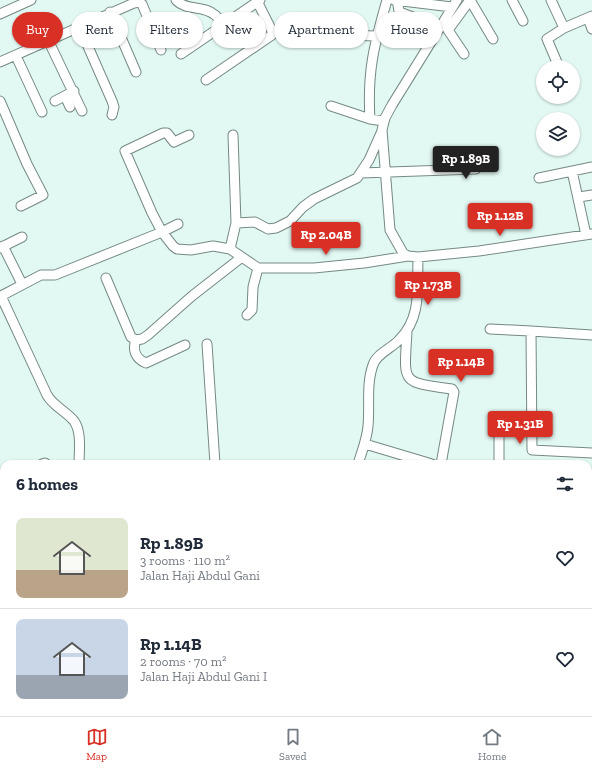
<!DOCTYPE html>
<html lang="en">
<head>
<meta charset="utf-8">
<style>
	:root { --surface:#fff; --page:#f2f2f3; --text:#1f2937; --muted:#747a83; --line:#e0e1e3; --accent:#d93025 }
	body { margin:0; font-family:"Zilla Slab",serif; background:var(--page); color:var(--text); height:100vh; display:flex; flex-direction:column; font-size:15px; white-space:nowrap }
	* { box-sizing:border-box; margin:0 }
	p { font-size:13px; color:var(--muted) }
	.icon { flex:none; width:22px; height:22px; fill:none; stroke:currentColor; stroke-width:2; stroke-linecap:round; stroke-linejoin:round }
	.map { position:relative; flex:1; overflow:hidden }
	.details { position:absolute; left:0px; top:460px; width:592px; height:256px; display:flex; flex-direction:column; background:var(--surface); border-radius:12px 12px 0 0; box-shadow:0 1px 3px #0004 }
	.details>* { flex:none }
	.guide { position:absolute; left:12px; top:12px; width:568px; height:36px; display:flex; gap:8px }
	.controls { position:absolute; left:536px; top:60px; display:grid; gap:8px }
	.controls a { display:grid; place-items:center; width:44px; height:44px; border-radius:50%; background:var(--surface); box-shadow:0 1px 3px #0004; font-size:20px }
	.price { position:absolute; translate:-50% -34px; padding:0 9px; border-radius:4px; background:var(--accent); color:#fff; font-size:13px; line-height:26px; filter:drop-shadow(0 1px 2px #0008) }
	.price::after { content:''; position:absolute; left:50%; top:24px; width:12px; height:9px; margin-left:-6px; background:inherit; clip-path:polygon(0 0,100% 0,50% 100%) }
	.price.current { background:#222; color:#fff }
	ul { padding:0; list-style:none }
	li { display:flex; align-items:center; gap:12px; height:100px; padding:0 16px }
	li+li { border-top:1px solid var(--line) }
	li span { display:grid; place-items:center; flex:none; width:112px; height:80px; border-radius:8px; color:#555 }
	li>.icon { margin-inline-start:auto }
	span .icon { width:48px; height:48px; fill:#fffc; stroke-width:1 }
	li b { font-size:17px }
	h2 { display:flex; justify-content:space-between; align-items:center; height:48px; padding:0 16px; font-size:17px }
	.pill { padding:0 14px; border-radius:18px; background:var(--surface); box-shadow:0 1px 3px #0004; font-size:14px; line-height:36px }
	.pill.current { background:var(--accent); color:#fff }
	.menu { display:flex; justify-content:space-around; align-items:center; height:56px; border-top:1px solid var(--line); background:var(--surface); font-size:11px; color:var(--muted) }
	.menu a { display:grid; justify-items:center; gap:2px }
	.menu .current { color:var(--accent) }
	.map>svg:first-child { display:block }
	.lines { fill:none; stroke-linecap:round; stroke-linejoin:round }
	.minor-casing { stroke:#758985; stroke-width:11 }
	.minor { stroke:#fff; stroke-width:9 }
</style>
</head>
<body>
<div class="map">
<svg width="592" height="716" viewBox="0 0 592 716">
	<rect width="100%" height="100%" fill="#e2f8f3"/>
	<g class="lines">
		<defs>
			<path id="minor" d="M176 0C186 11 204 5 215 15 218 17 220 22 222 25
				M394 0 452 7
				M397 0 399 11 402 13 439 27
				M470 0 493 39
				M512 0 523 21
				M551 0 564 28
				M110 12 136 72
				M0 14 31 0
				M588 18 592 29
				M79 26 112 101 114 107 112 115
				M343 35 376 36
				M49 42 82 111
				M181 54 260 0
				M464 54 448 30 470 0
				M16 56 42 112
				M0 62 134 3 139 2 142 4 161 50
				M559 67 547 39 564 28 592 16
				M206 80 272 35V31L258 3
				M65 96 70 107
				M0 101 27 164 43 195 21 206
				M55 101 74 91
				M331 106 370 119 384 121
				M370 119C367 72 374 45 387 0
				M189 135 174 142 167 133H163L125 151 152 213 162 232 173 246 177 249 191 250 213 246 230 249 258 268H314L364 263 408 256 418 257 479 251 592 234
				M572 171 586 235
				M361 173 476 169
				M539 178 592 167
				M579 197 592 195
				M236 223 255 222 268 229 276 228 290 221 303 207 314 199 357 178 369 160 382 131
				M3 246 22 284
				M0 248 22 237
				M230 249 236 223 233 135
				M408 256 403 253 390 230 382 130 385 118 392 105 457 0
				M106 278 131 337 136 340 142 339 148 335 192 296 242 257
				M247 315 252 310 253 287 258 268
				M490 329 531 331
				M407 332C404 384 400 382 452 389L454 392 441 464
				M592 335 531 331 532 450 592 453
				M136 340C132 350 136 359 146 363L185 345
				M207 344 215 464
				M365 444 432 464
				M42 464 45 463
				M79 464C79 451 82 432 74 421 66 411 53 406 47 395L1 296 41 275H55L162 232 178 224
				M358 464C362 451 367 439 368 426 370 406 366 384 373 365 376 354 392 348 399 340 422 318 417 287 418 257
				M499 464V432L530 430
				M0 480 4 478
				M588 509H592
				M588 561H592
				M588 618H592
				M0 638 4 637
				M588 673H592
				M0 675 4 674
				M588 708 592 701
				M26 712 27 716
				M197 712 201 716
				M324 712 330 716
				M74 716 78 712
				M170 716 174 712
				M342 716 344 712
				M380 716 383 712
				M430 716 432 712"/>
		</defs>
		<use href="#minor" class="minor-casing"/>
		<use href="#minor" class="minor"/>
	</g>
</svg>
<div class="controls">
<a><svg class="icon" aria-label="locate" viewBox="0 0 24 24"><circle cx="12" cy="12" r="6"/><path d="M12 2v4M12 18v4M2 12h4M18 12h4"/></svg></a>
<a><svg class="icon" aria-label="layers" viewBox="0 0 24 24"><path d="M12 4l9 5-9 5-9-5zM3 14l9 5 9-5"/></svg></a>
</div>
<b class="price current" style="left:466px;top:180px">Rp 1.89B</b>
<b class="price" style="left:500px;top:237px">Rp 1.12B</b>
<b class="price" style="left:326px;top:256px">Rp 2.04B</b>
<b class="price" style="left:428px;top:306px">Rp 1.73B</b>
<b class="price" style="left:461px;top:383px">Rp 1.14B</b>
<b class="price" style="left:520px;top:445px">Rp 1.31B</b>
<div class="guide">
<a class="pill current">Buy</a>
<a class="pill">Rent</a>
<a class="pill">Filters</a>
<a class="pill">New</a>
<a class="pill">Apartment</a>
<a class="pill">House</a>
</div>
<section class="details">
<h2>6 homes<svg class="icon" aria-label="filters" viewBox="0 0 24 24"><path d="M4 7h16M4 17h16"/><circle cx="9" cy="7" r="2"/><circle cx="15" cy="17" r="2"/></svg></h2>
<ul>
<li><span style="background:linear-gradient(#dfe7d0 65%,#b9a48a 0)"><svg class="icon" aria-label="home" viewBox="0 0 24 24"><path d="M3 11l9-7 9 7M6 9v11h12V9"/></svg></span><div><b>Rp 1.89B</b><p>3 rooms · 110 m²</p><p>Jalan Haji Abdul Gani</p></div><svg class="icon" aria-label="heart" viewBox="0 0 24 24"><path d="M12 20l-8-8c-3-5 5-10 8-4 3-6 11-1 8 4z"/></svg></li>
<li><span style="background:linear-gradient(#c9d6e8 70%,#9aa5b1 0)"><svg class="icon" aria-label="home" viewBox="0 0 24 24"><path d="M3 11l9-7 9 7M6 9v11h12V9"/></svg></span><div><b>Rp 1.14B</b><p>2 rooms · 70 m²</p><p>Jalan Haji Abdul Gani I</p></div><svg class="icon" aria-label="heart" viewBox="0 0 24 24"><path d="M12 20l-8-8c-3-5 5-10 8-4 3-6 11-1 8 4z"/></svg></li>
</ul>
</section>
</div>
<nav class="menu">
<a class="current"><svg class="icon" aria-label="map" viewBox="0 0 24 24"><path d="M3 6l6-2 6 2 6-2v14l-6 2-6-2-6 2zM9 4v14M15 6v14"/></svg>Map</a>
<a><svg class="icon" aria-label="saved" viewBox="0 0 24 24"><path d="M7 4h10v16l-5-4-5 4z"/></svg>Saved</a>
<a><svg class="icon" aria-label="home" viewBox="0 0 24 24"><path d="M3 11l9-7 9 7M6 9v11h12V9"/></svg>Home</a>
</nav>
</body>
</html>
